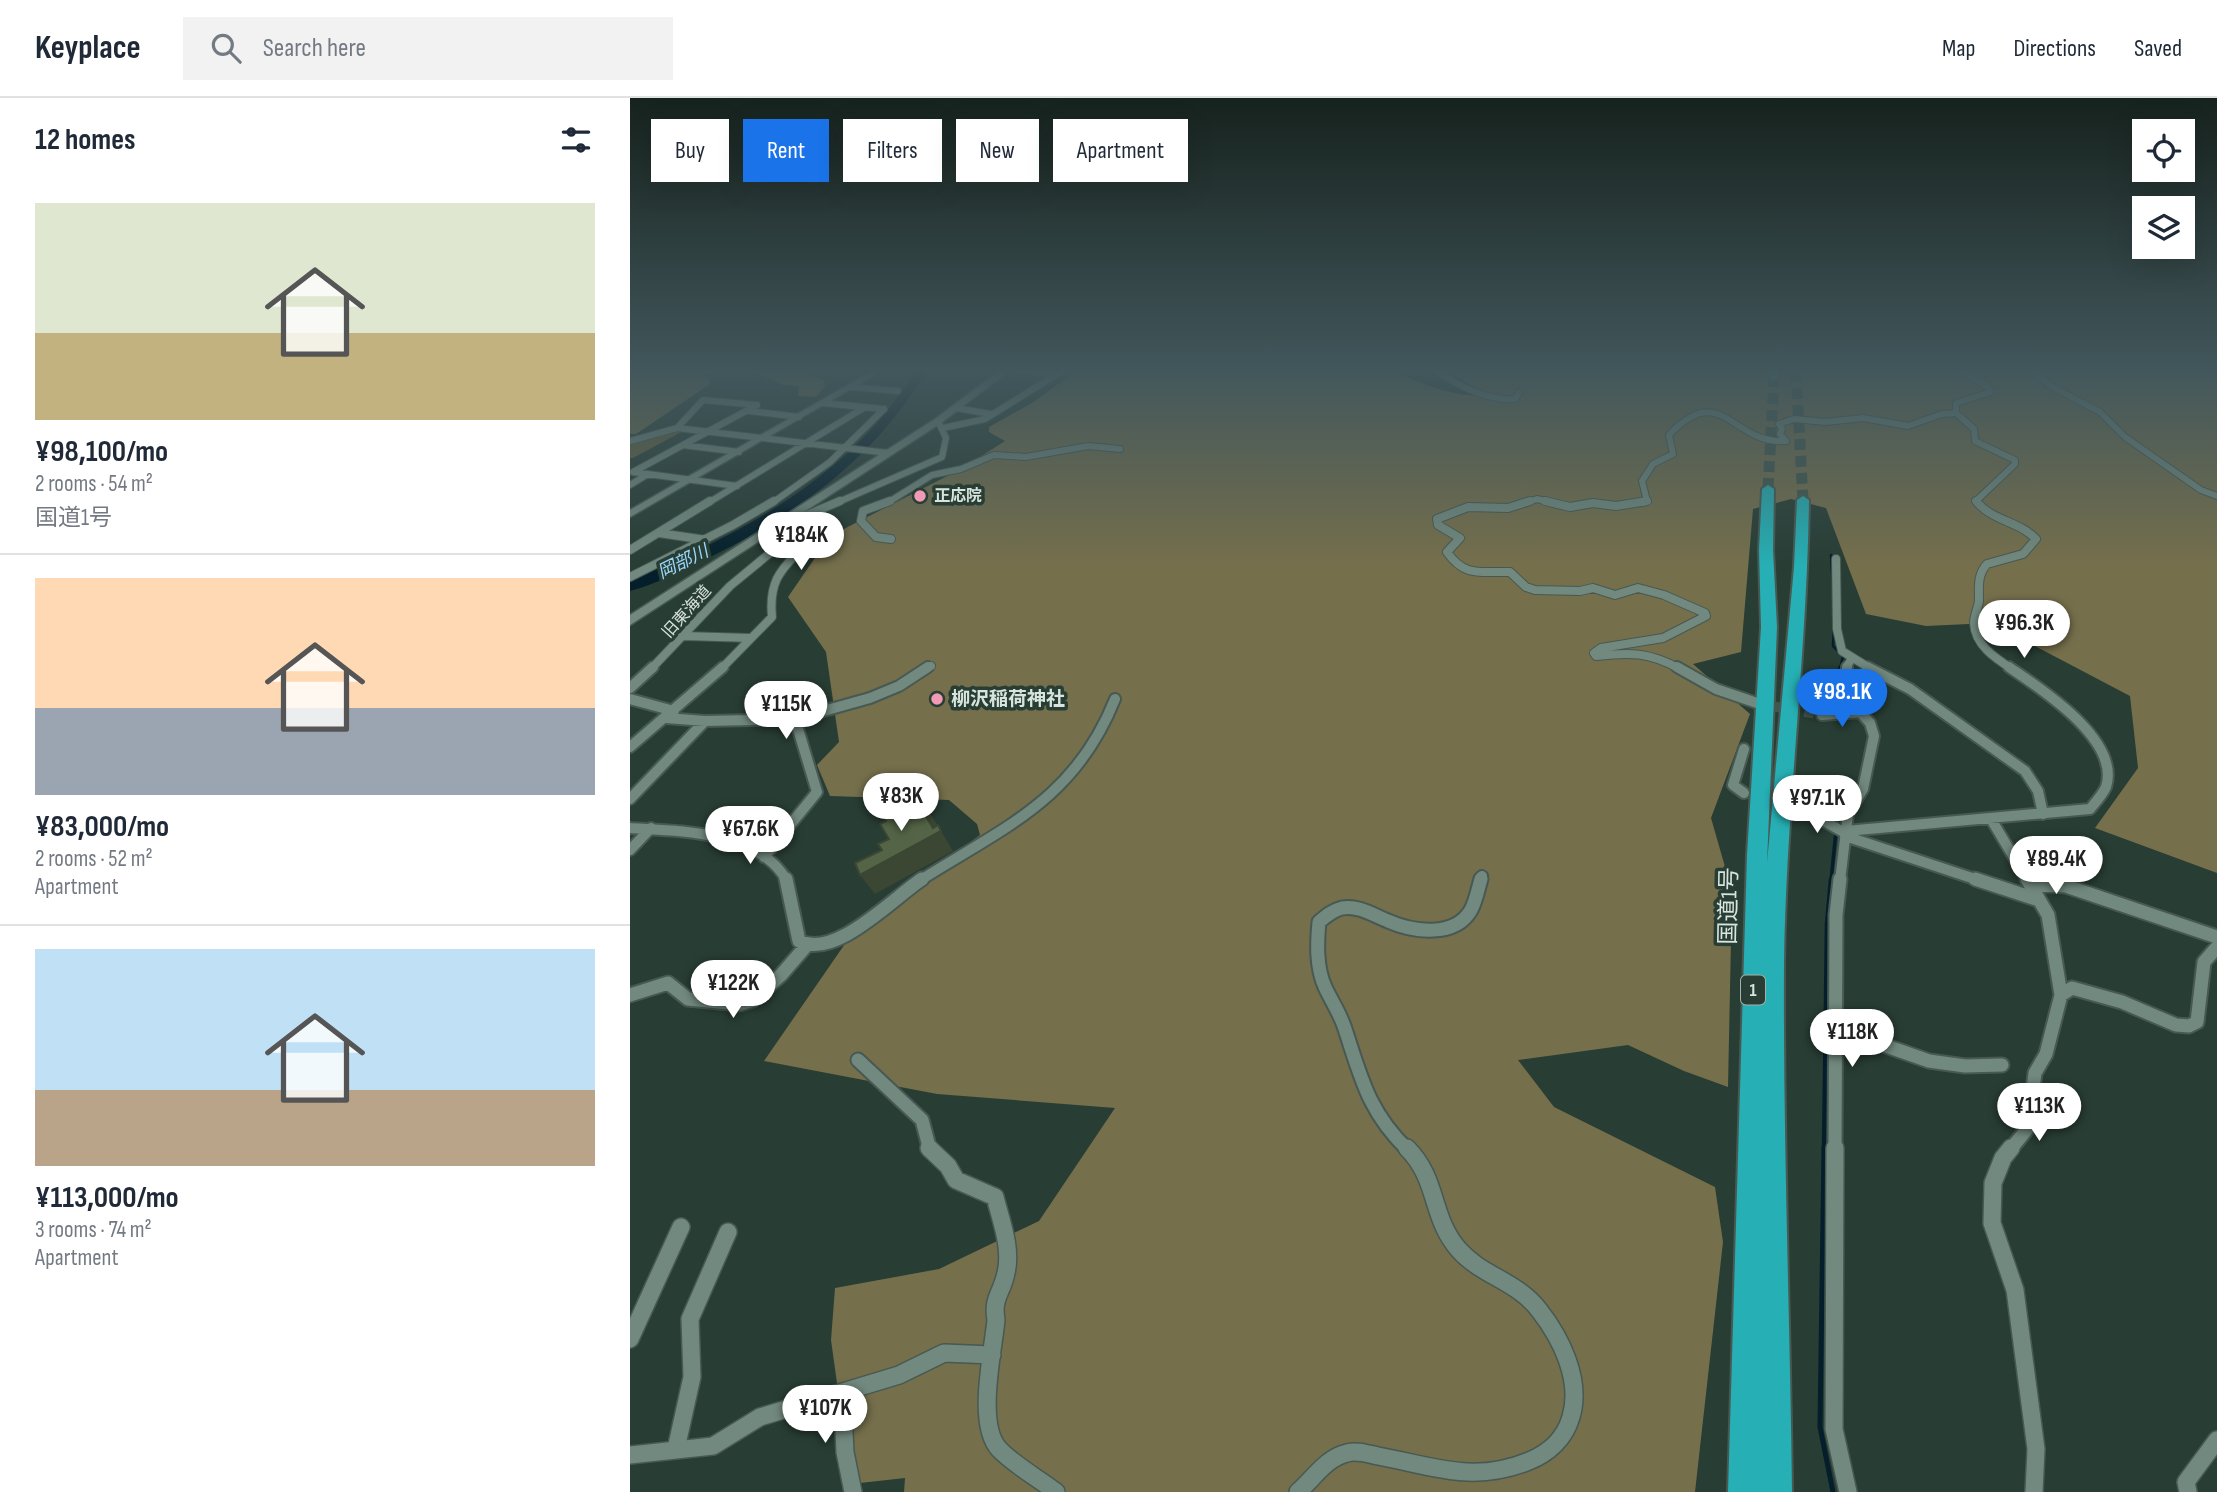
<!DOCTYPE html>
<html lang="en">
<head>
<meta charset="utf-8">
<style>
	:root { --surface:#fff; --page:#f2f2f3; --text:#1f2937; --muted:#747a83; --line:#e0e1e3; --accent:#1a73e8 }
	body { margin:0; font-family:"Sofia Sans Condensed","Noto Sans JP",sans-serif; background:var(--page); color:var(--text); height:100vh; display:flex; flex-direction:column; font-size:26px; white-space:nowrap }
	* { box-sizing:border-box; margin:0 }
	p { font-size:23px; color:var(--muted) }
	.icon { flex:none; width:38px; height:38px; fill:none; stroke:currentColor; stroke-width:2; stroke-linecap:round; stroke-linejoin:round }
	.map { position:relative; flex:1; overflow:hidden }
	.side { display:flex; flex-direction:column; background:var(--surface); width:630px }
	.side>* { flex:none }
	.guide { position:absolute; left:21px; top:21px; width:665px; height:63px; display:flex; gap:14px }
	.controls { position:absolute; left:1502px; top:21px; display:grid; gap:14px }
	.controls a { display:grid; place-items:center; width:63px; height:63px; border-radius:0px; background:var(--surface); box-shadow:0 7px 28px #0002; font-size:35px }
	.price { position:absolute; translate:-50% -60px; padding:0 16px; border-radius:24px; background:#fff; color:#222; font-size:23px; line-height:46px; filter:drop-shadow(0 2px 4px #0008) }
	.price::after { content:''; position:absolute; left:50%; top:42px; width:21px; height:16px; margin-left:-10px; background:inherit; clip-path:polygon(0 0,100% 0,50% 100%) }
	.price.active { background:var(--accent); color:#fff }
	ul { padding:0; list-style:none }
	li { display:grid; align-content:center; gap:14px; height:371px; padding:0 35px }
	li+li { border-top:2px solid var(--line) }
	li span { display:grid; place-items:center; height:217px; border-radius:0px; color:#555 }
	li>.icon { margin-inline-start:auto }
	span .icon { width:126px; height:126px; fill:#fffc; stroke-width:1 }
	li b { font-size:30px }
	h2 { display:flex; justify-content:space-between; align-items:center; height:84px; padding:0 35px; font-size:30px }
	.tag { padding:0 24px; border-radius:0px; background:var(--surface); box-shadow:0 7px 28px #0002; font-size:24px; line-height:63px }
	.tag.active { background:var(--accent); color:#fff }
	header { display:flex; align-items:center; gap:42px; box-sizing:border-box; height:98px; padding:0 35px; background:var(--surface); border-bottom:2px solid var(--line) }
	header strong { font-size:33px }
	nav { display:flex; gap:38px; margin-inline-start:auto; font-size:24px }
	.search { width:490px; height:63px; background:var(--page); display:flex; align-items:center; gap:18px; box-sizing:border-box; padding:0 24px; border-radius:0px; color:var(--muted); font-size:26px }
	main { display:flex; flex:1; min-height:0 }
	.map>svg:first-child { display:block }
	.green { fill:#66603e }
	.forest { fill:#756f4c }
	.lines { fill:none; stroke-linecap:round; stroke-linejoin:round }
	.stream-far3 { stroke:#041f2b; stroke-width:2.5 }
	.stream-far2 { stroke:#041f2b; stroke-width:3.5 }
	.stream-far1 { stroke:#041f2b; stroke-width:4.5 }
	.stream { stroke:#041f2b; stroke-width:5 }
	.river { fill:#041f2b; fill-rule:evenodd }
	.street-tunnel { stroke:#42564e; stroke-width:10; stroke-dasharray:10 5; stroke-linecap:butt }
	.highway-tunnel { stroke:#42564e; stroke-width:11; stroke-dasharray:11 6; stroke-linecap:butt }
	.street-far4-casing { stroke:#475952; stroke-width:8 }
	.street-far3-casing { stroke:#475952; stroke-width:10 }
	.street-far2-casing { stroke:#475952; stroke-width:14 }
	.street-far1-casing { stroke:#475952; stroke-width:17 }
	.street-casing { stroke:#475952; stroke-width:20 }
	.secondary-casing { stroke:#475952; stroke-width:3 }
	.highway-casing { stroke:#475952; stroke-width:4 }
	.street-far4 { stroke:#72897f; stroke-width:6 }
	.street-far3 { stroke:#72897f; stroke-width:8 }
	.street-far2 { stroke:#72897f; stroke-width:10 }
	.street-far1 { stroke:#72897f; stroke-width:13 }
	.street { stroke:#72897f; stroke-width:17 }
	.secondary { fill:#72897f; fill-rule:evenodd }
	.highway { fill:#26afb4; fill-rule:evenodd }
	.shaded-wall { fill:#3b4732 }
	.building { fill:#546547; stroke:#3b4732; stroke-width:2 }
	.poi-dot { fill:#f09ab5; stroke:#283d34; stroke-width:2.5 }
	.labels { text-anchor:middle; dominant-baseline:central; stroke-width:7; stroke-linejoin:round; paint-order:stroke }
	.far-poi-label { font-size:16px; font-weight:bold; fill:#d8e4de; stroke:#283d34; text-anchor:start }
	.far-street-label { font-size:16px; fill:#d8e4de; stroke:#283d34 }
	.far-water-label { font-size:18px; font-style:italic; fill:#98d9fb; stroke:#283d34 }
	.shield { fill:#283d34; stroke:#a3b2ab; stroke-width:2 }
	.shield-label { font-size:18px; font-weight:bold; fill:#d8e4de }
	.poi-label { font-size:19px; font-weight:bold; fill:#d8e4de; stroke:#283d34; text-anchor:start }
	.near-street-label { font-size:23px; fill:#d8e4de; stroke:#283d34 }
</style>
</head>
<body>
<header>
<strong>Keyplace</strong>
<div class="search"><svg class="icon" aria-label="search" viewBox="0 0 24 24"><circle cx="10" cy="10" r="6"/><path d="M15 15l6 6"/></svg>Search here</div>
<nav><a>Map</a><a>Directions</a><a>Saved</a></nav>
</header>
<main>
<section class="side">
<h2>12 homes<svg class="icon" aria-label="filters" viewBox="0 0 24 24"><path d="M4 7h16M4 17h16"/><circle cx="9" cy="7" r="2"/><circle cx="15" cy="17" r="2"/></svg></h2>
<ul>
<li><span style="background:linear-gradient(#dfe7d0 60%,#c2b280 0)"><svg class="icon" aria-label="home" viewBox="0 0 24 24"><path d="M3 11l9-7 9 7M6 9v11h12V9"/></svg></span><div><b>¥98,100/mo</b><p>2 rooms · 54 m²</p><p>国道1号</p></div></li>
<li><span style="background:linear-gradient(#ffd9b3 60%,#9aa5b1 0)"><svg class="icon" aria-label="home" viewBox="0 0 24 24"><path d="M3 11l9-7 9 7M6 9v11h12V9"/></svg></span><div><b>¥83,000/mo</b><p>2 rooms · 52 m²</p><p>Apartment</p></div></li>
<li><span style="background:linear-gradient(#bfe0f5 65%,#b9a48a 0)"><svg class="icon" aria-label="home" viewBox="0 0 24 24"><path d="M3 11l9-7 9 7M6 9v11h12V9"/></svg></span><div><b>¥113,000/mo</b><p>3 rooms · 74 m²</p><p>Apartment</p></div></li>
</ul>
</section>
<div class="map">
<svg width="1587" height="1394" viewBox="0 0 1587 1394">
	<rect width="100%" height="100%" fill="#283d34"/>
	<path class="green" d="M55 332 3 360H0V345L40 333Z"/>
	<path class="forest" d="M0 273H89L77 277 80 286 6 336H0Z
		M123 273H172L194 282 195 288 186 299 168 298 169 288 153 287Z
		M446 273H764C794 286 823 300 857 297L818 273H1132L1172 278 1171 273H1587V775L1465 730 1508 670 1500 598 1361 525 1296 528 1236 516 1196 410 1161 401 1123 411 1111 554 1063 566 1120 616 1081 720 1102 793 1098 989 1054 973 998 947 888 962 924 1009 1085 1089 1093 1144 1065 1394H274L275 1380 221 1386 201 1242 205 1190 309 1171 409 1123 485 1010 307 996 134 963 228 827 350 737 347 726 319 702 200 698 187 667 209 644 196 554 158 499 200 438 331 371 375 343 359 334V329L402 305Z"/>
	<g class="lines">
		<path class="stream-far3" d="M1201 457 1203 490
			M1204 529 1203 548 1213 558 1210 571"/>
		<path class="stream-far2" d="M1210 569 1207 583 1212 592
			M1201 783 1206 733 1223 698"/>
		<path class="stream-far1" d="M1194 1052 1197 826 1201 781"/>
		<path class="stream" d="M1194 1050 1190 1329 1203 1394"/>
		<path class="river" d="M285 273H296C246 361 160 421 70 464 48 475 23 487 0 493V482C110 437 222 378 285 273Z"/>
		<path class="street-tunnel" d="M1130 606 1192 617
			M1114 695 1173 711"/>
		<path class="highway-tunnel" d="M1166 273 1173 402
			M1138 391 1144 279"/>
		<defs>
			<path id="street-far4" d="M390 273 428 276
				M807 273C829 288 858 303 885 301L889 295
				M1329 273 1357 288 1361 294 1326 305V315L1344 331 1345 343 1385 362V366L1346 403 1347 405
				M1403 273 1419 287 1470 314 1495 339 1571 392 1587 398
				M221 289 268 293
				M192 305 254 311
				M326 310 361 316
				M119 313 169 319
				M47 330 73 302 127 307
				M313 330 355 321 432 273
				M0 343 47 330 258 355
				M53 347 109 354
				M3 374 127 307
				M3 374 107 388
				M0 387 18 376
				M78 405 235 309
				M142 405 200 364 254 311
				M206 405 312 359 316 340 308 323
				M257 405 302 377 331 371 364 357 396 359 458 348 490 351
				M895 405 907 401 923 405
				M1013 405 1017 403 1012 383 1023 366 1043 356 1039 337C1092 281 1102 347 1156 343L1150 336 1152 331 1149 326 1164 321 1196 324 1233 320 1278 328 1312 316 1326 315"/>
			<path id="street-far3" d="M260 403 233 413 231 423 246 439 261 441
				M900 403 878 410 838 409 807 421 808 427 830 440 817 454C835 480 851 473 880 474L896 489 905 492 950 493 963 490 985 497 1008 490 1034 497 1075 515 1076 518 1033 540 971 550 964 555 966 558C1000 554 1019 554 1050 571
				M915 403 940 409 963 405 986 408 1017 403
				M1346 403C1362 423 1389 423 1406 441L1393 456 1357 466C1347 477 1349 489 1349 503 1348 510 1344 518 1344 525 1345 547 1365 560 1382 571
				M29 435 76 442
				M0 452 80 403
				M1206 461 1207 531 1212 553 1241 571
				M0 479 103 427 144 403
				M54 538 121 540
				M21 571 100 488 174 427 168 421 210 403
				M91 571 142 519C137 468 166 465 189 428L174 427
				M294 571 301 568
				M1216 571 1221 561"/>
			<path id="street-far2" d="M1047 569 1086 591 1127 605
				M1237 569 1280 591 1395 673 1408 693 1413 716
				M0 590 23 569
				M0 601 44 613
				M1192 617 1231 614
				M36 620 75 623 165 621 187 694 134 759
				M165 621 240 600 269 588 298 569
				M0 649 93 569
				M1114 651 1103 687 1114 695
				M0 701 75 623
				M1173 711 1215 735
				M1361 721 1398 783
				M0 730C49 733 130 733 157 783
				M1216 733 1460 711C1465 705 1473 696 1476 689 1491 642 1411 591 1379 569
				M1215 738 1351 783
				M0 752 21 730
				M289 783C374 729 445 702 485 601
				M851 783 852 778
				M1210 783 1218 716 1233 691 1244 638 1240 625 1215 597 1217 569"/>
			<path id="street-far1" d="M156 781 169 843C205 862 263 800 292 781
				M1345 781 1409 802
				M1397 781 1418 817 1431 897
				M1401 786 1436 788 1587 839
				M0 897 38 885 58 901 110 906 123 902 151 877 177 847
				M1205 930 1299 963 1335 968 1372 967
				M228 962 292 1022 300 1052
				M778 1052C738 1014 731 979 714 928 709 914 701 902 695 889 686 869 687 845 689 824 696 818 703 812 712 810 728 807 743 817 758 823 783 834 825 840 841 812 846 803 848 791 851 781
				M1205 1052 1206 817 1210 781
				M1380 1052 1398 1030 1405 975 1416 956 1431 897 1442 890 1492 904 1546 927 1559 928 1567 924 1574 864 1587 849"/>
			<path id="street" d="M299 1050 318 1068 326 1082 365 1099C371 1123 382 1150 376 1175 372 1195 362 1200 366 1222 363 1254 346 1326 369 1351 384 1367 408 1380 426 1394
				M1205 1050 1204 1331 1218 1394
				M1381 1050 1373 1060 1363 1085 1362 1125 1385 1192 1406 1351 1404 1394
				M0 1241 51 1129
				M212 1294 215 1354 223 1394
				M46 1351 62 1279 60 1221 98 1134
				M0 1357 83 1348 130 1319 269 1277 314 1255 362 1257
				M668 1394C684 1380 696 1360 717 1355 727 1352 738 1356 748 1358 803 1368 843 1386 899 1363 919 1355 935 1340 941 1319 952 1282 931 1240 909 1212 887 1183 852 1178 829 1152 800 1119 809 1082 777 1050
				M1558 1394 1556 1384 1587 1342"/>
			<path id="secondary" d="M242 273H252L0 419V412Z
				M369 273H379L311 325 0 527V517L305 321Z"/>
			<path id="highway" d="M1139 273H1149L1148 281H1140Z
				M1138 387 1144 391 1143 452 1147 529 1137 765 1164 469 1167 402 1173 398 1179 402C1177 557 1156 711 1154 866 1153 1042 1160 1218 1162 1394H1098L1117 757 1131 529 1129 452 1132 391Z"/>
		</defs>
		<use href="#street-far4" class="street-far4-casing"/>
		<use href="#street-far3" class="street-far3-casing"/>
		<use href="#street-far2" class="street-far2-casing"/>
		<use href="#street-far1" class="street-far1-casing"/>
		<use href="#street" class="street-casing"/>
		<use href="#secondary" class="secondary-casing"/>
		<use href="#highway" class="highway-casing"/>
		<use href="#street-far4" class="street-far4"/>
		<use href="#street-far3" class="street-far3"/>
		<use href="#street-far2" class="street-far2"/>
		<use href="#street-far1" class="street-far1"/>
		<use href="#street" class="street"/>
		<use href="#secondary" class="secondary"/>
		<use href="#highway" class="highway"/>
	</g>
	<path class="shaded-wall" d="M297 710 309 730 305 732 293 713Z
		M311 733 323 753 245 796 230 777Z"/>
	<path class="building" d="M287 700 289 703 292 701 297 710 293 713 303 730 308 727 311 733 230 777 225 765 252 752 248 746 259 741 250 726 256 723 253 718 257 716 256 714Z"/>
	<linearGradient id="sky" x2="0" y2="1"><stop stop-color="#16221d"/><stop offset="0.58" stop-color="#42575c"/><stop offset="1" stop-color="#42575c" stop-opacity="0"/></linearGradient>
	<rect width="1587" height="468" fill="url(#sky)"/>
	<g class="poi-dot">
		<circle cx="290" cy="398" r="7"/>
		<circle cx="307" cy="601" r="7"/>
	</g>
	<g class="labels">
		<g class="far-poi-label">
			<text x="304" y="398">正応院</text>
		</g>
		<g class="far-street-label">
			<text transform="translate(57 514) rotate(-48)">旧東海道</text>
		</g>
		<g class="far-water-label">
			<text transform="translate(53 464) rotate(-26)">岡部川</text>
		</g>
		<rect class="shield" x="1111" y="877.5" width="24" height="29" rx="5"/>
		<g class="shield-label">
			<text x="1123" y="892">1</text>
		</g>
		<g class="poi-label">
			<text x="321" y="601">柳沢稲荷神社</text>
		</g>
		<g class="near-street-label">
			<text transform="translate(1099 808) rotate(-89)">国道1号</text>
		</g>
	</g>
</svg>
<div class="controls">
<a><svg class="icon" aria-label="locate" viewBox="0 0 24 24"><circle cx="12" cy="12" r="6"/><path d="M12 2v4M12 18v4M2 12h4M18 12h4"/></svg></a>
<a><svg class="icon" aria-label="layers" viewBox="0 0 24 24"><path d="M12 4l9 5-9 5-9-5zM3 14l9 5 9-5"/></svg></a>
</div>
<b class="price" style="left:171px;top:474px">¥184K</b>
<b class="price" style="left:1394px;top:562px">¥96.3K</b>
<b class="price active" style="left:1212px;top:631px">¥98.1K</b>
<b class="price" style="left:156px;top:643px">¥115K</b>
<b class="price" style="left:271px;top:735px">¥83K</b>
<b class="price" style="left:1187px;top:737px">¥97.1K</b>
<b class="price" style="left:120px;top:768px">¥67.6K</b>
<b class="price" style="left:1426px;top:798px">¥89.4K</b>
<b class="price" style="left:103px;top:922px">¥122K</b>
<b class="price" style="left:1222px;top:971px">¥118K</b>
<b class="price" style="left:1409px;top:1045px">¥113K</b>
<b class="price" style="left:195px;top:1347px">¥107K</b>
<div class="guide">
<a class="tag">Buy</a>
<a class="tag active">Rent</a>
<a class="tag">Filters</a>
<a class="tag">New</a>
<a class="tag">Apartment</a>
</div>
</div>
</main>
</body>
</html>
